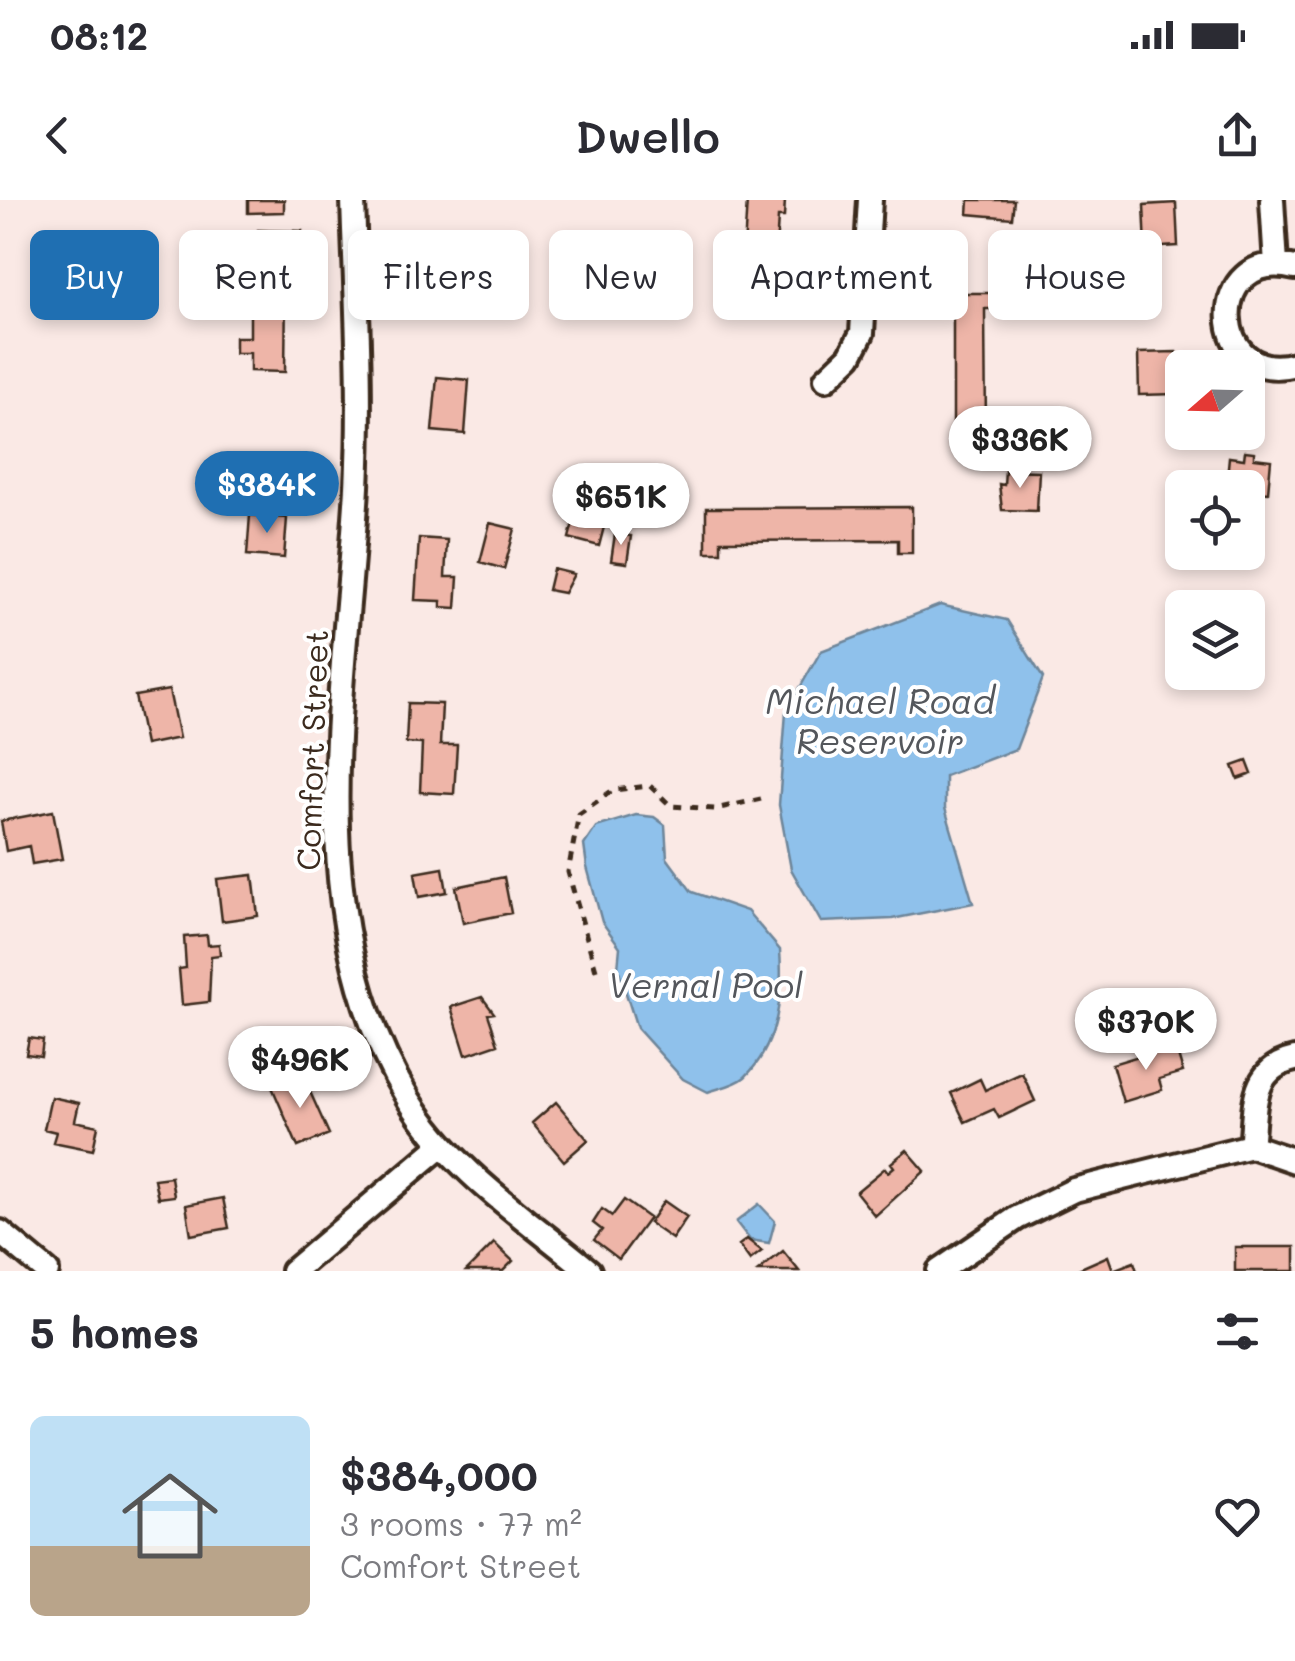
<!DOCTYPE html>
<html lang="en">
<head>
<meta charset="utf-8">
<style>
	:root { --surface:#fff; --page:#f2f2f3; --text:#2b2b33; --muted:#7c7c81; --accent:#1f6fb2 }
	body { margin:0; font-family:Mali,sans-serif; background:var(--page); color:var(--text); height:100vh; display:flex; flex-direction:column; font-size:38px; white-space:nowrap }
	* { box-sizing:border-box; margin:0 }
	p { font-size:32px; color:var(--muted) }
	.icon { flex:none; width:55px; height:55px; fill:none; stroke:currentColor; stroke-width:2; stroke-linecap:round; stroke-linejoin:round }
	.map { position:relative; height:1071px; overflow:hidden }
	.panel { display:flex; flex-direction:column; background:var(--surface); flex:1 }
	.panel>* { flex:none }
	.top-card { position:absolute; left:30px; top:30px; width:1235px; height:90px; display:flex; gap:20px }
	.needle { width:65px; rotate:250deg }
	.buttons { position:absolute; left:1165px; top:150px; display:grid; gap:20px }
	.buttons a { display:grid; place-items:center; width:100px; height:100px; border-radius:15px; background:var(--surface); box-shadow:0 5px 15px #0003; font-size:50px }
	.price { position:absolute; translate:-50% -85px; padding:0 22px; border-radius:35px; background:#fff; color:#222; font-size:32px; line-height:65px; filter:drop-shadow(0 2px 5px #0008) }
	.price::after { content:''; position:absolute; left:50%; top:60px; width:30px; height:22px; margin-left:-15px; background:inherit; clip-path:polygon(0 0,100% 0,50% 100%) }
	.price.current { background:var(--accent); color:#fff }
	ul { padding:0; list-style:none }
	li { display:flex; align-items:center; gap:30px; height:250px; padding:0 30px }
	li span { display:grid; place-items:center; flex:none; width:280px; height:200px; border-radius:15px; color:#555 }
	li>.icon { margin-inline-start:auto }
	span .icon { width:120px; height:120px; fill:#fffc; stroke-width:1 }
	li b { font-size:42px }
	h2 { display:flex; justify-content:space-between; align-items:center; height:120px; padding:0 30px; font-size:42px }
	.tag { padding:0 35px; border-radius:15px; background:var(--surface); box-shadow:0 5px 15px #0003; font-size:35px; line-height:90px }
	.tag.current { background:var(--accent); color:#fff }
	.status { display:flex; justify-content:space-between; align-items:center; height:70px; padding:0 50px; background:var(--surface); direction:ltr }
	.status svg { height:28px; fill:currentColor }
	header { display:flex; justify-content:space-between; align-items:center; height:130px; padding:0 30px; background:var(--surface); font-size:45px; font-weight:600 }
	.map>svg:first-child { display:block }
	.water { fill:#8fc1eb; stroke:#6d8599; stroke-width:2.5 }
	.building { fill:#eeb5a8; stroke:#3b2a1e; stroke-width:2.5 }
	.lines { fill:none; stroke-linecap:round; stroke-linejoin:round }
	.street-casing { stroke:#3b2a1e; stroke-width:30 }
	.path { stroke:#3b2a1e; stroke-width:5; stroke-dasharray:8 8; stroke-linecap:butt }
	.street { stroke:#fff; stroke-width:22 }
	.labels { text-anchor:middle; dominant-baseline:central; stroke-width:8; stroke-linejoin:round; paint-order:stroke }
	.street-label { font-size:32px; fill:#3b2a1e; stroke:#fff }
	.water-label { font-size:35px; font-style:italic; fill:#54575c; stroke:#fff }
</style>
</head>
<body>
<div class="status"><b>08:12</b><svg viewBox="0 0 49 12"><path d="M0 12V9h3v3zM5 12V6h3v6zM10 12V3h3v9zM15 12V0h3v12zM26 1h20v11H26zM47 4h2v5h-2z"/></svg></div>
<header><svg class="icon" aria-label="back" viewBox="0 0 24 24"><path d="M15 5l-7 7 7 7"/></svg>Dwello<svg class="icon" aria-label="share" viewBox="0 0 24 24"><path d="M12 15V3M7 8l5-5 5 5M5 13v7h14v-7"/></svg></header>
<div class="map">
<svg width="1295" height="1071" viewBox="0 0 1295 1071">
	<rect width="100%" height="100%" fill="#fae9e5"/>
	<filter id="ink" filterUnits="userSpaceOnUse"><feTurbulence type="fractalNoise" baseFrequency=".01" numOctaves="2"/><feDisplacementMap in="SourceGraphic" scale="20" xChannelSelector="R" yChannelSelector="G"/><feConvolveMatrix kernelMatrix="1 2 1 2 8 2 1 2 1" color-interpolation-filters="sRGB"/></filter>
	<g filter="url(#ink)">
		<path class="water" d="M940 405 1007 420 1043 478 1016 549 945 576V608L973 703 892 719 821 722 791 669 779 605 786 512 821 451Z
			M636 615 654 617 665 625 667 658 692 692 747 711 780 750C783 794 779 844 745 877 736 885 719 888 708 892L683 879 637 828 618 768 620 747 602 722 587 667 584 645 596 627Z
			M1133 794 1143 831 1110 840 1099 805Z
			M759 1004 775 1021 769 1043 750 1040 736 1022Z"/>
		<path class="building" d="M248 0H284V12L248 13Z
			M747 0H785L784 17H778L775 66 732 63 733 49H744Z
			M969 0H1014L1012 18 968 14Z
			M1176 3 1178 46 1146 48 1144 5Z
			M258 30 302 31 301 48 257 47Z
			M455 42 456 97 424 98 423 43Z
			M250 90H286L285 172 250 171V153H235V137H250Z
			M194 92 213 94 212 108 193 106Z
			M953 93H1000V109H985L986 233H995L989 261H966V243H953Z
			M1176 152 1177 194 1139 195 1138 153Z
			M437 177 469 180 465 234 432 231Z
			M1245 251 1254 252V258L1271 260 1268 292 1226 288 1229 257 1244 259Z
			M1005 270 1039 271 1037 311 1002 310 999 284 1004 285Z
			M912 307V353H898V340L721 341V352H706V308Z
			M250 315 287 318 284 358 247 355Z
			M574 319 604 327 599 346 569 338Z
			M490 323 515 329 504 369 480 362Z
			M615 334 631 336 627 363 611 361Z
			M419 338 447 340 445 377H458L456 408 441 407V401L415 400Z
			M553 369 574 374 564 393 548 390Z
			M169 490 179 538 145 545 135 496Z
			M408 503 442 504 440 545H457L454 594 420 592 422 544 406 543Z
			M1247 561 1252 574 1238 579 1233 566Z
			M53 611 62 659 32 664 29 646 6 651 1 621Z
			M443 668 447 692 419 697 415 673Z
			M253 675 258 716 222 721 217 679Z
			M504 677 511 713 463 723 456 687Z
			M207 735 208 745 219 744 220 755 211 756 209 802 182 805 179 769 186 768 184 737Z
			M482 797 494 813 488 814 498 844 466 855 451 807Z
			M29 838 43 840 41 856 26 854Z
			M1175 845 1183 872 1159 879 1162 890 1123 902 1112 864Z
			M1022 873 1035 901 999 918 994 909 965 922 951 893 980 879 985 890Z
			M302 874 329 934 298 947 272 887Z
			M51 897 79 903 75 921 98 926 93 950 53 942 56 932 44 929Z
			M556 902 588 940 564 961 532 923Z
			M907 950 925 971 875 1016 856 992 885 968 888 972 894 967 891 963Z
			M171 977 174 996 158 998 154 979Z
			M223 998 229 1028 191 1035 186 1005Z
			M624 1000 649 1018 619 1059 594 1040 602 1030 593 1023 602 1009 612 1016Z
			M664 1001 687 1017 672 1039 649 1023Z
			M747 1039 762 1051 750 1060 739 1045Z
			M494 1043 513 1061 503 1071H466Z
			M1235 1047H1295V1071H1235Z
			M783 1051 799 1071H758Z
			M1108 1056 1113 1070 1134 1062 1137 1071H1074Z"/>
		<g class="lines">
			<defs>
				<path id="street" d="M353 0C356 96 362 191 357 287 346 490 296 716 409 900 453 971 526 1018 589 1071
					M1272 0 1276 65
					M1295 68C1204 45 1209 188 1295 164
					M826 179 850 156 862 133 870 0
					M1295 859C1248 869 1256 911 1251 946L1295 961
					M0 1032 47 1071
					M293 1071 442 945
					M939 1071 1017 1018 1074 990 1251 946"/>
			</defs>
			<use href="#street" class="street-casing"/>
			<path class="path" d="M596 770 568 672 579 614 613 590 650 586 671 606 715 609 761 599"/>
			<use href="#street" class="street"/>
		</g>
	</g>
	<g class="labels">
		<g class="street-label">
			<text transform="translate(311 550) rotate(-88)">Comfort Street</text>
		</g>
		<g class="water-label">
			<text x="880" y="500">Michael Road<tspan x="880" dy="40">Reservoir</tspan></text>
			<text x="705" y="784">Vernal Pool</text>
		</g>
	</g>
</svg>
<div class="buttons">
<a><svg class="needle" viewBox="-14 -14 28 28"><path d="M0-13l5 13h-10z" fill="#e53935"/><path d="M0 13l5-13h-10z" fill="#7c7c81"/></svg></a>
<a><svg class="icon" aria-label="locate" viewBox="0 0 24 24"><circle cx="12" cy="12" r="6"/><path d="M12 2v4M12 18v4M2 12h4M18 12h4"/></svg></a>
<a><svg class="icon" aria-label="layers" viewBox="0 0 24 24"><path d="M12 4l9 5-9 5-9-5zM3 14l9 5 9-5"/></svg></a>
</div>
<b class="price" style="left:1020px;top:291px">$336K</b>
<b class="price current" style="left:267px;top:336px">$384K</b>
<b class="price" style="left:621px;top:348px">$651K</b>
<b class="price" style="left:1146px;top:873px">$370K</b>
<b class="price" style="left:300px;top:911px">$496K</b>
<div class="top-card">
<a class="tag current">Buy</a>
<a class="tag">Rent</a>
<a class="tag">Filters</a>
<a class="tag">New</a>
<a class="tag">Apartment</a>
<a class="tag">House</a>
</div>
</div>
<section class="panel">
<h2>5 homes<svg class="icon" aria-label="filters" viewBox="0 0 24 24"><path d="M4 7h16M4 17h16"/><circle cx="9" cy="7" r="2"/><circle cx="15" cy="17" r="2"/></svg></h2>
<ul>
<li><span style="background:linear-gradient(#bfe0f5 65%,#b9a48a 0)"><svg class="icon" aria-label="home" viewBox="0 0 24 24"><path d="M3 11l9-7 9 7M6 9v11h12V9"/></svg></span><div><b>$384,000</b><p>3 rooms · 77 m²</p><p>Comfort Street</p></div><svg class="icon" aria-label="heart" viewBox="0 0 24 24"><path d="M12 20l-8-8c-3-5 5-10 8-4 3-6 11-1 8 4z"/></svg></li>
</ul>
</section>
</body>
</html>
